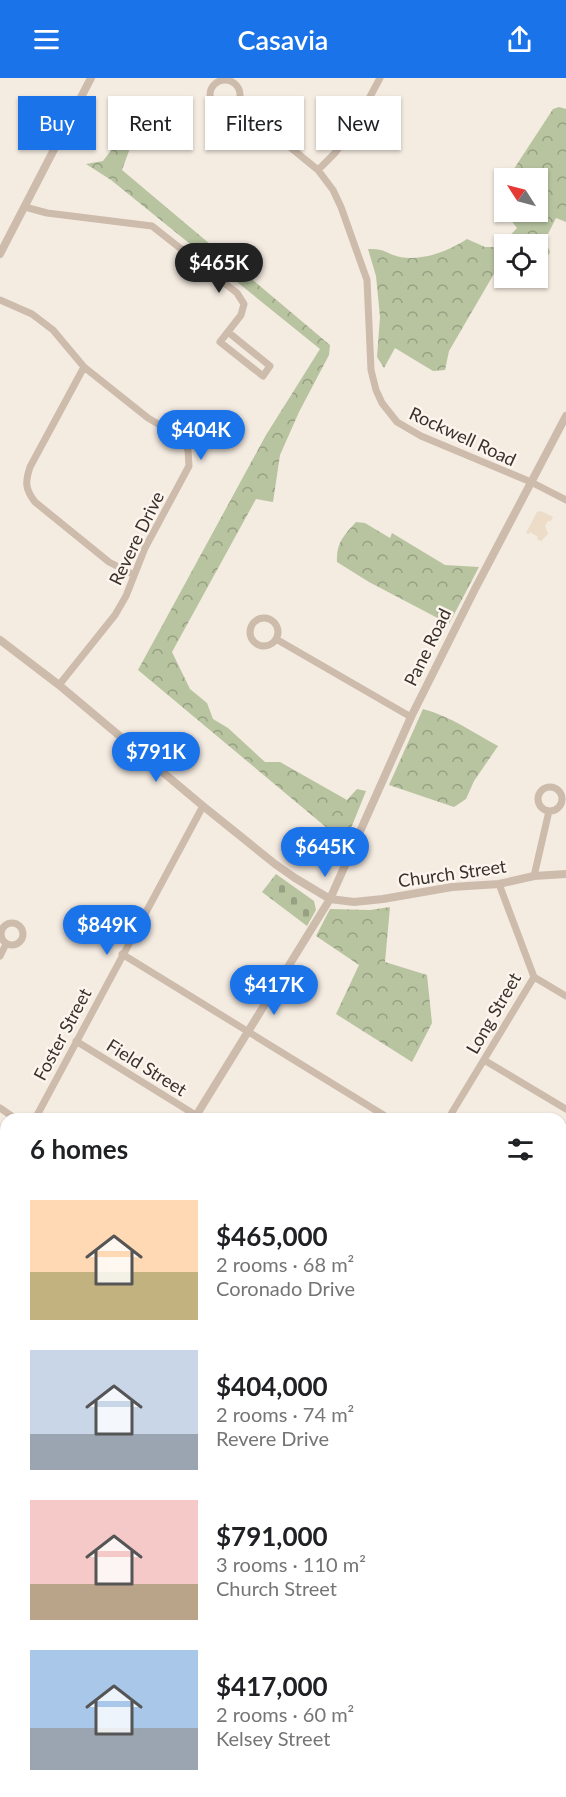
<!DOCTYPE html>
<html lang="en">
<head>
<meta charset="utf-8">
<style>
	:root { --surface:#fff; --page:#f2f2f2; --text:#202124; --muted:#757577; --accent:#1a73e8 }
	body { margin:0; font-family:Lato,sans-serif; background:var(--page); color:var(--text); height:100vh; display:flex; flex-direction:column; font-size:22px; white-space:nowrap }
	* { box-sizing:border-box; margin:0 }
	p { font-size:20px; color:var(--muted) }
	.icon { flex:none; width:33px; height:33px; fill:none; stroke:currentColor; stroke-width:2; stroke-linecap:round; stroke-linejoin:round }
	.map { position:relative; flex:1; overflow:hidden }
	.side { position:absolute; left:0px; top:1035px; width:567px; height:684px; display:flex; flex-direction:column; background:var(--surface); border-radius:18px 18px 0 0; box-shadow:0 2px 4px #0004 }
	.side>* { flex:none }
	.top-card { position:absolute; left:18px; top:18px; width:531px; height:54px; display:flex; gap:12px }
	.needle { width:39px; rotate:306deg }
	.tools { position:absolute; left:494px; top:90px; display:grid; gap:12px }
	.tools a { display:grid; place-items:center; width:54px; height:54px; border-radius:0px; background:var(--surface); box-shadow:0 2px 4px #0004; font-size:30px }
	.price { position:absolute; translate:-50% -51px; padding:0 14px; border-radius:21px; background:var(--accent); color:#fff; font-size:20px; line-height:39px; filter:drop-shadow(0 2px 3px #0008) }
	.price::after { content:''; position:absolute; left:50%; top:36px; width:18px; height:14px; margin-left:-9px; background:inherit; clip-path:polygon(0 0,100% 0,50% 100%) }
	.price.selected { background:#222; color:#fff }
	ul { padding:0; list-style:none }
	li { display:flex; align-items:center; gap:18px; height:150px; padding:0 30px }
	li span { display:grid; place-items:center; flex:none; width:168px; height:120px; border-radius:0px; color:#555 }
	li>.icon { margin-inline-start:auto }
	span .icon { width:72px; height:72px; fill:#fffc; stroke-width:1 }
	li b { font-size:26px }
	h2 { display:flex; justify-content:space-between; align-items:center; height:72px; padding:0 30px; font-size:26px }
	.chip { padding:0 21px; border-radius:0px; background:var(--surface); box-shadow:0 2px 4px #0004; font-size:21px; line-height:54px }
	.chip.selected { background:var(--accent); color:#fff }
	header { display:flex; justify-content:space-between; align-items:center; height:78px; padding:0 30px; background:var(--accent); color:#fff; font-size:27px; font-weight:600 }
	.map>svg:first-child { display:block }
	.grass { fill:#b8c4a0 }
	.forest { fill:url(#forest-crowns) }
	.wetland { fill:url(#wetland-marsh) }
	.cemetery { fill:url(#cemetery-stones) }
	.plaza { fill:#ecdcc8 }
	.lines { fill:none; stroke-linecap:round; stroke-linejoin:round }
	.minor { stroke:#cdbbac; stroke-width:7 }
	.tertiary { stroke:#cdbbac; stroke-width:8 }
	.secondary { stroke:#a18a7d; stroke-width:9 }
	.labels { text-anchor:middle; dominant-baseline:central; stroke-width:5; stroke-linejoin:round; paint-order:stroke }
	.street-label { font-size:18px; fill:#3b302b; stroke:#fbf5ee }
</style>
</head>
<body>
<header><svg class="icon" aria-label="menu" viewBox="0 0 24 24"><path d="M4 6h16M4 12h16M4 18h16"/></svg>Casavia<svg class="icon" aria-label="share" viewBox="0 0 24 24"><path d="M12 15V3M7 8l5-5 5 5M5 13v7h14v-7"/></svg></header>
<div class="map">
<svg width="566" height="1719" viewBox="0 0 566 1719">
	<defs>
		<pattern id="forest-crowns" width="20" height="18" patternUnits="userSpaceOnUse" patternTransform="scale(1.5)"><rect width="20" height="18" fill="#b8c4a0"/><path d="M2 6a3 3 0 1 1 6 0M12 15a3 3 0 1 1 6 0" fill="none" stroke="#97a083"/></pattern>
		<pattern id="wetland-marsh" width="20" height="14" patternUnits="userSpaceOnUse" patternTransform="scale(1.5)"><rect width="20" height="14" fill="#b8c4a0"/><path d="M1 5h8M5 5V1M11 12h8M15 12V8" fill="none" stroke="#97a083"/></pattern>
		<pattern id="cemetery-stones" width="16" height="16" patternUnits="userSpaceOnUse" patternTransform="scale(1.5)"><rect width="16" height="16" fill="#b8c4a0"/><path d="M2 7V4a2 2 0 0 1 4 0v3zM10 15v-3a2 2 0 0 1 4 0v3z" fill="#97a083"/></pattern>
	</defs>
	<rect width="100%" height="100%" fill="#f4ebe1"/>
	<path class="grass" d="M561 1560 566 1564V1627L561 1622Z"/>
	<path class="forest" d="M559 29 566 31V144L556 140 545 162 550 174 539 193 537 192V166H504V192L495 194 449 273 445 292 433 293 395 270 384 290 377 279 380 239 376 198 368 171C386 170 386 176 400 179 423 183 449 173 467 161L485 169H499L517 150 510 141V134H537V100H508L553 31Z
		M133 62 122 92 330 267 329 277 299 334 280 377 273 424 256 421 172 574 190 611 207 625 213 641 228 650 265 684H280L347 722 357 711 366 713 345 765 138 592 266 357 320 271 111 102 86 86 103 83 116 66Z
		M356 444 365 445 390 460 392 455 445 487 479 489 449 546 369 504 337 484C336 465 344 457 356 444Z
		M423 631C450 638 474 655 498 668L474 703 466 721 454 729 389 707Z
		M390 829 385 884 427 897 432 945 412 984 336 936 359 887 316 858 330 831 370 832Z
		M566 1227V1323L561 1319V1232Z
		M561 1622 566 1627V1719H457L447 1713H561Z"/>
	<path class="wetland" d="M0 1136 6 1140V1211L0 1208Z"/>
	<path class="cemetery" d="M276 796 314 823 316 832 307 848 262 814Z"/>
	<path class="plaza" d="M541 433 553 439 551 443H548L545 448 548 456 541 463 537 461 538 459 530 454 529 456 526 455 537 434Z"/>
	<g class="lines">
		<path class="minor" d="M210 17a15 15 0 1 1 30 0a15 15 0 1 1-30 0Z
			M237 26 318 92 333 112 341 129 367 202 371 292 376 312 382 325 397 344 421 358 531 404 566 422
			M318 92 334 76 350 56 380 0
			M25 129 47 135 152 148 237 215 244 226 241 237 220 264 263 298 270 288 228 254
			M0 222 32 236 53 252 84 289 148 340 180 359 188 372 189 388 145 470 126 518 115 537 59 607
			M84 289 30 389C25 404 25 411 35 424L109 484 134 497
			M250 554a14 14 0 1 1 28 0a14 14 0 1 1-28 0Z
			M276 561 411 639
			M538 721a12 12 0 1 1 24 0a12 12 0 1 1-24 0Z
			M534 798 549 733
			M1 856a11 11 0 1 1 22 0a11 11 0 1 1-22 0Z
			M122 876 390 1041
			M0 878 6 866
			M534 899 566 918
			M76 963 202 1041
			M484 982 566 1031
			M0 1030 16 1041
			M35 1041 203 728
			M448 1041 534 899 499 806
			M0 1101 6 1091
			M561 1147 566 1150
			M561 1213 566 1205
			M561 1438 566 1431
			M561 1488 566 1493"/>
		<path class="tertiary" d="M0 176 91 0
			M0 562 59 607 203 728 275 786 295 800 330 821 354 824 383 821 452 809 499 806 534 798 566 796
			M194 1041 330 821 411 639 475 511 566 338
			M0 1353 6 1343"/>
		<path class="secondary" d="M0 1616 6 1623
			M39 1713 41 1719"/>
	</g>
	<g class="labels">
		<g class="street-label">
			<text transform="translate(463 358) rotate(25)">Rockwell Road</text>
			<text transform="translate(136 460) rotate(-64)">Revere Drive</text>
			<text transform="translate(427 569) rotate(-64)">Pane Road</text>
			<text transform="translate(452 795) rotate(-8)">Church Street</text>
			<text transform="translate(493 935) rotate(-60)">Long Street</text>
			<text transform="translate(62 956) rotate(-62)">Foster Street</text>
			<text transform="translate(147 989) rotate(32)">Field Street</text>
		</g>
	</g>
</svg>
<div class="tools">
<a><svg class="needle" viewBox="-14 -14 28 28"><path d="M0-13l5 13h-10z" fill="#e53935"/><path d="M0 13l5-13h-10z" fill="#757577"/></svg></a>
<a><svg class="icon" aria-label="locate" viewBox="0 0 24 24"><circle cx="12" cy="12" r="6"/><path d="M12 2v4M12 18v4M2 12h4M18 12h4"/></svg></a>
</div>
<b class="price selected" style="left:219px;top:216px">$465K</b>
<b class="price" style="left:201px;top:383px">$404K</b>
<b class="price" style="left:156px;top:705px">$791K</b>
<b class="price" style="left:325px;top:800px">$645K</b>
<b class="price" style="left:107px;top:878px">$849K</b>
<b class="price" style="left:274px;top:938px">$417K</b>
<div class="top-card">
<a class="chip selected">Buy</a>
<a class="chip">Rent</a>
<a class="chip">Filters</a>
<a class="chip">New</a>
</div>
<section class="side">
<h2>6 homes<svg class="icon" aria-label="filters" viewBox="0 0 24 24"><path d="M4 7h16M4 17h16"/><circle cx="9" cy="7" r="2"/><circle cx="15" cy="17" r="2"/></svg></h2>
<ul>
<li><span style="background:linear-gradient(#ffd9b3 60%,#c2b280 0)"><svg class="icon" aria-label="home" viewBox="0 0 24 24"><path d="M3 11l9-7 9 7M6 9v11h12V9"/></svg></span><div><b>$465,000</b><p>2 rooms · 68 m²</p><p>Coronado Drive</p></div></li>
<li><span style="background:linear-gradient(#c9d6e8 70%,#9aa5b1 0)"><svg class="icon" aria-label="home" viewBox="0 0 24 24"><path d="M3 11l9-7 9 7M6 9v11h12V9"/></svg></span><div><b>$404,000</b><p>2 rooms · 74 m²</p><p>Revere Drive</p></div></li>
<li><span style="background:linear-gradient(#f6c9c9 70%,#b9a48a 0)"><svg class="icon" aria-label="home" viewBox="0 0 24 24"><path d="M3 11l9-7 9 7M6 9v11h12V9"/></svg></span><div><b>$791,000</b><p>3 rooms · 110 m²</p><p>Church Street</p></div></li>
<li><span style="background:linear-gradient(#a9c7e8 65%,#9aa5b1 0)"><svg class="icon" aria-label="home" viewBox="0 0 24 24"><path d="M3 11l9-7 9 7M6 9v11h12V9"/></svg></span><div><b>$417,000</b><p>2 rooms · 60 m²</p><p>Kelsey Street</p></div></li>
</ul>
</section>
</div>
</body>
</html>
